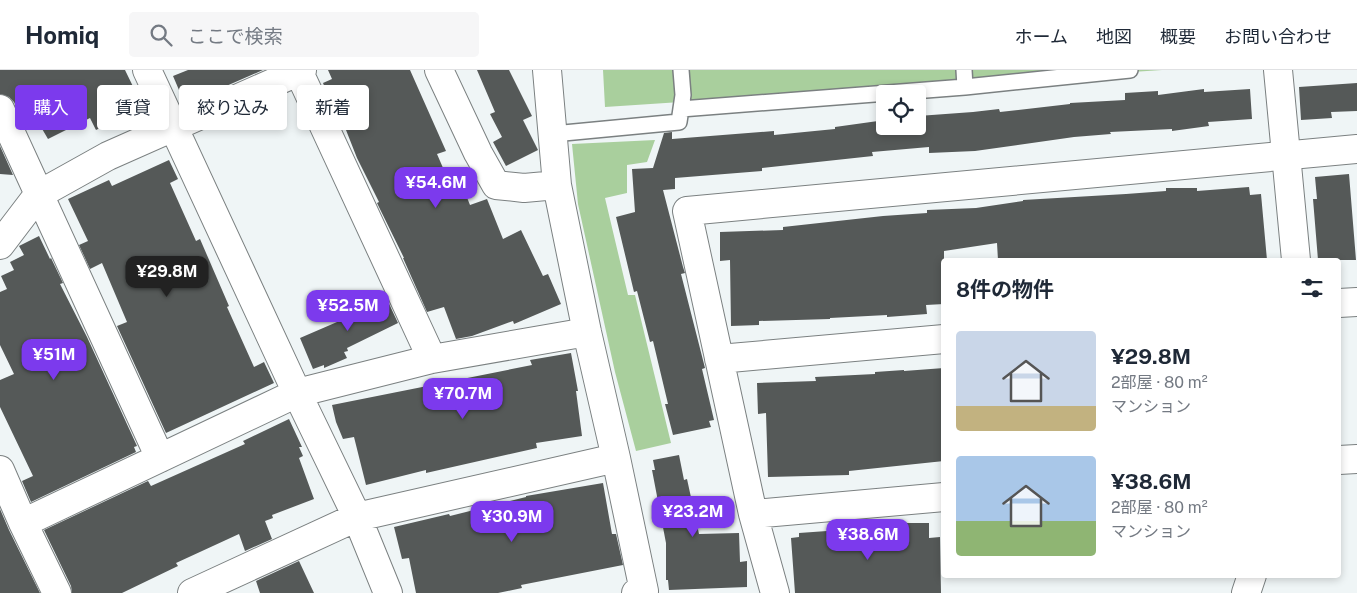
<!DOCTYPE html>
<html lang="ja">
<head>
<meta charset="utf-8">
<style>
	:root { --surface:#fff; --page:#f6f6f7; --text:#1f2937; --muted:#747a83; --line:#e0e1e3; --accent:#7c3aed }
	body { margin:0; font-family:"Public Sans","Noto Sans JP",sans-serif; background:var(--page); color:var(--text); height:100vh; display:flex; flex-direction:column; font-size:19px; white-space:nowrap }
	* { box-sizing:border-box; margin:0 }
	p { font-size:16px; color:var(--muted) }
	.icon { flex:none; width:28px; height:28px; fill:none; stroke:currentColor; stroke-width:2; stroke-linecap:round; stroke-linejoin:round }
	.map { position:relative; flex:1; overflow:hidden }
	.side { position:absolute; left:941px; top:188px; width:400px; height:320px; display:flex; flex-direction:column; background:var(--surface); border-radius:5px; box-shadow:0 2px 8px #0003 }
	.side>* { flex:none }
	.hud { position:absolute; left:15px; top:15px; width:475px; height:45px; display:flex; gap:10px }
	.buttons { position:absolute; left:876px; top:15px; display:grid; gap:10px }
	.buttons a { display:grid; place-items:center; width:50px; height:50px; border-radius:5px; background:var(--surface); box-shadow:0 2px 8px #0003; font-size:25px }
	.price { position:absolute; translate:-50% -42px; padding:0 11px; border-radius:10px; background:var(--accent); color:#fff; font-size:16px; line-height:32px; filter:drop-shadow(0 1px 2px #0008) }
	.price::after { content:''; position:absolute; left:50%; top:30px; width:15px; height:11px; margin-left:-8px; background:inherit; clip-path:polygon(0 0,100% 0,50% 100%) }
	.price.active { background:#222; color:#fff }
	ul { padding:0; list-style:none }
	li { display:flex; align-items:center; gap:15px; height:125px; padding:0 15px }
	li span { display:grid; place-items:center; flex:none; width:140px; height:100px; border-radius:5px; color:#555 }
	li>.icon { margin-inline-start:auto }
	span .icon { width:60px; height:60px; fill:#fffc; stroke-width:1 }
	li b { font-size:21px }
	h2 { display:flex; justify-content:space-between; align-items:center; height:60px; padding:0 15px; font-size:21px }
	.pill { padding:0 18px; border-radius:5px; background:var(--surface); box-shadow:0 2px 8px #0003; font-size:18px; line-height:45px }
	.pill.active { background:var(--accent); color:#fff }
	header { display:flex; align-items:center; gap:30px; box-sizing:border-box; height:70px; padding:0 25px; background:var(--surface); border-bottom:1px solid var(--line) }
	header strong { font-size:24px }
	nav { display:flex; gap:28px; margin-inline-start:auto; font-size:18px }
	.search { width:350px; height:45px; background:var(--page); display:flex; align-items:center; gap:12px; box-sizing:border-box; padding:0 18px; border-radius:5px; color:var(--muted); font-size:19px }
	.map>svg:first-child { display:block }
	.green { fill:#a9cf9d }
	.building { fill:#555958 }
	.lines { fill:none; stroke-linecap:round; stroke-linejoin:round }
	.lane-casing { stroke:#7b8081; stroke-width:18 }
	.street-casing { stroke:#7b8081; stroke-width:30 }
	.secondary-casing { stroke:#7b8081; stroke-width:30 }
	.path { stroke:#919696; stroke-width:3; stroke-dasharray:4 4; stroke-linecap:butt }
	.lane { stroke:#fff; stroke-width:15 }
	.street { stroke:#fff; stroke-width:28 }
	.secondary { stroke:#fff; stroke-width:28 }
</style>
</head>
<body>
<header>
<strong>Homiq</strong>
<div class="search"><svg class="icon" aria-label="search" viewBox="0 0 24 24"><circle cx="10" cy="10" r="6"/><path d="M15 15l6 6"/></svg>ここで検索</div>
<nav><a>ホーム</a><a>地図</a><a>概要</a><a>お問い合わせ</a></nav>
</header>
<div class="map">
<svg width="1357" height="523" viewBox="0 0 1357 523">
	<rect width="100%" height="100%" fill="#eff5f6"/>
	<path class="green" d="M603 0H1162L605 37Z
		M655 70 647 92 627 95V123L605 128 628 225H635L671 373 636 381 615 302 578 134 572 74Z"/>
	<path class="building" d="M0 0H125L142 35 131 40 133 45 103 59 102 57 96 60 90 48 48 69 24 28 21 48 14 32 9 27 0 24Z
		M188 0H263L185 34 173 6Z
		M328 0H410L446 81 437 84 456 128 466 125 470 135 487 129 503 169 521 160 543 206 548 204 561 234 514 254 513 251 472 266 456 269 444 237 427 242 403 188H404L377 133 379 132 357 88 335 32 331 33 323 13 332 9Z
		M477 0H509L532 46 523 50 538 80 506 96 493 72 502 67 490 44 495 42Z
		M1357 13V41L1331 42 1332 48 1301 50 1299 17Z
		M1204 19V22L1250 19 1252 49 1208 52 1209 56 1172 61V59L1110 62 1111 64 1074 67 975 81 929 83V77L872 82 873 86 762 98V101L675 108V119L663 120 683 197 685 203 681 204 705 298 702 299 714 350 709 351 711 357 673 365 665 334H668L653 271 650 272 637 221 634 222 616 147 635 142 632 99 653 98 664 63 672 62V69L774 61V65L835 59V57L878 51 877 49 885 48V56H918V46L973 42 999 39 1000 42 1070 34V33L1125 30V23L1158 21V25Z
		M0 76 13 105 0 104Z
		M169 90 178 109 170 113 196 171 200 169 229 236 227 237 254 297 264 292 274 313 166 363 117 256 127 252 102 193 90 199 79 175 88 171 68 129 109 110 112 116Z
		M1349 104 1356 190H1318L1313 129H1317L1315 107Z
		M1249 117 1250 125 1261 124 1267 190H998L997 173 944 181V234L926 235 927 244 887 247V245L830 248V249L759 251V255L731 256 730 190 720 191V162L783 160V157L883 146 927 143V140L976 138 1023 131V130L1126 124 1166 121V118H1197V121Z
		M39 166 50 189 51 188 63 213 60 214 87 267 137 376 134 377 136 382 31 432 22 411 33 406 0 337V310L14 304 0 275V222L7 219 1 206 14 200 10 192 24 185 19 176Z
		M384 223 398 253 347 278 348 281 344 282 347 288 324 298V295L313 299 300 268 344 249 342 244Z
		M571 283 578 321H576L582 366 536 373 537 378 426 403V400L366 415 354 367 343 369 336 352 332 335 532 295 530 290Z
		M944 298V391L849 401V405L768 407 766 343 758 344 757 313 816 311 815 307 875 304V302L904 300V301Z
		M289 349 302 377H299L303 386 299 388 314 429 272 445 273 448 265 451 272 469 245 481 239 464 176 493 178 496 122 523H72L71 516 44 460 148 411 151 416 245 374 243 371Z
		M679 385 684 410 687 409 699 464 739 463 740 492 747 491V517L669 520 668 510H666V473L652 400H655L653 390Z
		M603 413 612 464H616L623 495 521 515 522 518 498 523H416L409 488 402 489 394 457 449 444 450 446 526 427V426Z
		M0 439 9 460 40 523H0Z
		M901 453H929V468L940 467 941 523H795L791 468 799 467V463L855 459H901Z
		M299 491 314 523H260L256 511Z"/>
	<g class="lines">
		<defs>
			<path id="lane" d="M964 0 965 17
				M681 39 965 17 1130 0
				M553 64 679 52 683 25 681 0"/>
			<path id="street" d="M147 0 297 323 357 447 388 523
				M298 0 432 289
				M439 0 478 83 496 115 524 118 557 115
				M547 0 557 115 587 262 616 388 644 521 636 523
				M0 39 160 388
				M0 175 38 125 108 86 302 0
				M1339 233 1357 232
				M719 289 944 269
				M1339 390 1357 389
				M0 400 23 453 57 523
				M753 444 944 427
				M23 453 297 323 432 289 587 262
				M192 523 357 447 616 388
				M775 523 753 444 687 141 1357 79"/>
			<path id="secondary" d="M1278 0 1296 190
				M1246 523 1252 505"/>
		</defs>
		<use href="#lane" class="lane-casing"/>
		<use href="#street" class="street-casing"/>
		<use href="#secondary" class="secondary-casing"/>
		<path class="path" d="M656 452 725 447"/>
		<use href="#lane" class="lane"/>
		<use href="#street" class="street"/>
		<use href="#secondary" class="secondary"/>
	</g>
</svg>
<div class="buttons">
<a><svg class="icon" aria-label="locate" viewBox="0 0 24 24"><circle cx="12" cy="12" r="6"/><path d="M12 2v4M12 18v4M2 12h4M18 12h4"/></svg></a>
</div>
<b class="price" style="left:436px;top:139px">¥54.6M</b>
<b class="price active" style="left:167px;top:228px">¥29.8M</b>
<b class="price" style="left:348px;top:262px">¥52.5M</b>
<b class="price" style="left:54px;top:311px">¥51M</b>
<b class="price" style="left:463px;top:350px">¥70.7M</b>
<b class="price" style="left:693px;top:468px">¥23.2M</b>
<b class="price" style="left:512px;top:473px">¥30.9M</b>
<b class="price" style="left:868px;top:491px">¥38.6M</b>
<div class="hud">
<a class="pill active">購入</a>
<a class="pill">賃貸</a>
<a class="pill">絞り込み</a>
<a class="pill">新着</a>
</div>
<section class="side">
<h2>8件の物件<svg class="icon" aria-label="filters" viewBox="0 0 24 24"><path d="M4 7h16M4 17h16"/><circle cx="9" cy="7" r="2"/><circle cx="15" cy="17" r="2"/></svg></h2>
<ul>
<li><span style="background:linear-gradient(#c9d6e8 75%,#c2b280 0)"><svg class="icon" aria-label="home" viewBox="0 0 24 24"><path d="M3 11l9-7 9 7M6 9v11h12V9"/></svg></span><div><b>¥29.8M</b><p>2部屋 · 80 m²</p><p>マンション</p></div></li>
<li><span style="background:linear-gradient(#a9c7e8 65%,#8fb573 0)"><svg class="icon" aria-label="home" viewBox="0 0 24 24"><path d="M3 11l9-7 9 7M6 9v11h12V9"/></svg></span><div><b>¥38.6M</b><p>2部屋 · 80 m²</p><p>マンション</p></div></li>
</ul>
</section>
</div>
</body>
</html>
